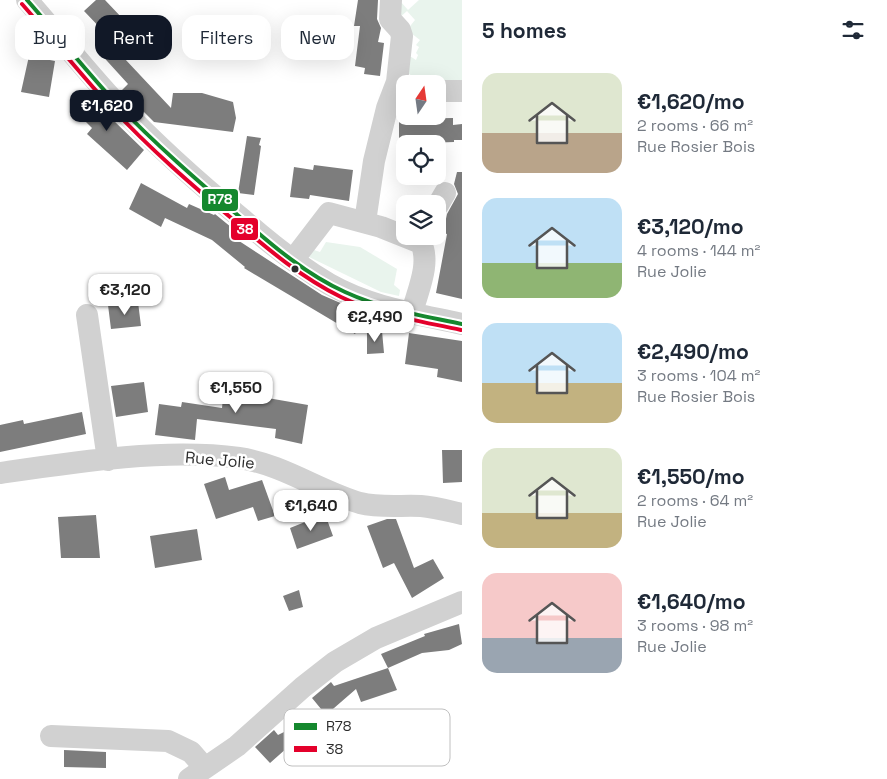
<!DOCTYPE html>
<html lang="en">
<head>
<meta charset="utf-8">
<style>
	:root { --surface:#fff; --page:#f6f6f7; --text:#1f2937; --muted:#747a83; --accent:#111827 }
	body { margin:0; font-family:"Space Grotesk",sans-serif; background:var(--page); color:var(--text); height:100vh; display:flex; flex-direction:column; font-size:19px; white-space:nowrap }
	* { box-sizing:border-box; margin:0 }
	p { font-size:16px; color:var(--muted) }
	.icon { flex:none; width:28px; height:28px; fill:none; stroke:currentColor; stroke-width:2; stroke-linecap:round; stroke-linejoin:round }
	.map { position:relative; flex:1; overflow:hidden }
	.drawer { display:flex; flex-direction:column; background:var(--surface); width:425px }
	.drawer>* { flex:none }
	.hud { position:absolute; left:15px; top:15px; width:371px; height:45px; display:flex; gap:10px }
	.needle { width:32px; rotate:13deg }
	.buttons { position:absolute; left:396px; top:75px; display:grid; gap:10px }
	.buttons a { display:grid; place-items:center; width:50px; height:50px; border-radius:10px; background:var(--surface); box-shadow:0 5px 20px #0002; font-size:25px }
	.price { position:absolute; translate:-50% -42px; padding:0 11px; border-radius:10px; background:#fff; color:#222; font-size:16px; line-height:32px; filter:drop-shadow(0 1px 2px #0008) }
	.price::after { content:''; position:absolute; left:50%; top:30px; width:15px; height:11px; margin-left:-8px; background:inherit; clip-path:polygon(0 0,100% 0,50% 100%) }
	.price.selected { background:var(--accent); color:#fff }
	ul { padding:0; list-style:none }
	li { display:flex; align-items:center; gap:15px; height:125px; padding:0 20px }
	li span { display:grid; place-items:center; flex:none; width:140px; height:100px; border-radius:15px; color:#555 }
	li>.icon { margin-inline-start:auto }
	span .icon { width:60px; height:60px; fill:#fffc; stroke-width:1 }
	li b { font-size:21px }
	h2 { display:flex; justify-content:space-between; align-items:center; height:60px; padding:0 20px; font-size:21px }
	.pill { padding:0 18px; border-radius:15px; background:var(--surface); box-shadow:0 5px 20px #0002; font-size:18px; line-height:45px }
	.pill.selected { background:var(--accent); color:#fff }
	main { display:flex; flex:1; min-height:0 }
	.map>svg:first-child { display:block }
	.green { fill:#e9f4ed }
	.building { fill:#7d7d7d }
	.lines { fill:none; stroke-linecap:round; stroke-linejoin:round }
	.minor { stroke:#d1d1d1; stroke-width:22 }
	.bus-1-casing { stroke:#fff; stroke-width:8 }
	.bus-2-casing { stroke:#fff; stroke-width:8 }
	.bus-1 { stroke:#15882e; stroke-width:4 }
	.bus-2 { stroke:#e4002b; stroke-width:4 }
	.bus-dot { fill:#2c2c2c; stroke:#fff; stroke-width:2 }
	.labels { text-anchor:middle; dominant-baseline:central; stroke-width:5; stroke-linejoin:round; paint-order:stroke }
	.street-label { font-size:16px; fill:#2c2c2c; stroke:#fff }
	.key { fill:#fff; stroke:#c0c0c0; stroke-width:1 }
	.key-label { font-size:14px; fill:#2c2c2c }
	.line-badge { stroke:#fff; stroke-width:2 }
	.badge-label { font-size:14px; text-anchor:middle; font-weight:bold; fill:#fff }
</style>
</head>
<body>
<main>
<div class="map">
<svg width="462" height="779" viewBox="0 0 462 779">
	<rect width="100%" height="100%" fill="#fff"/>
	<path class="green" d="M419 0H462V80L417 81 403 68 405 53 416 60 418 55 416 53 419 47 416 45 420 40 407 30 415 20 407 11 399 18 400 1 408 10Z
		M326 242 360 247 397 269 394 285 400 290 399 296 381 292 307 256 311 249 320 252Z"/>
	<path class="building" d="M96 0H105L123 19 107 35 84 11Z
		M358 0H378L377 19 381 28 378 42 384 43 380 76 364 74 365 68 355 66 360 26H354Z
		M113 37 128 54 124 58 171 108 173 93H202L233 102 236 118 233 132 154 122 122 90 128 84 98 51Z
		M29 56 55 61 49 97 21 92Z
		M84 92 144 150 127 170 87 134 92 128 70 106Z
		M453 118V125L462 124V140H454V142L399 144V119Z
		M247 136 261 138 259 145 261 146 254 195 238 193Z
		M314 165 353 170 349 201 310 195 309 199 290 197 294 167 313 170Z
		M457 172H462V299L436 293 447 234 443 233 447 214 458 194 454 184Z
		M141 183 187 208 189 204 214 215 215 214 237 232 236 239 322 295 366 314 355 334 244 268 245 267 212 240 165 218 161 227 129 209Z
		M138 302 141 326 111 329 108 305Z
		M382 331 384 353 367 354V332Z
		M409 333 462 341V382L437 377 438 369 405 364Z
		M225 378 264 387 262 397 308 405 302 444 275 438 276 429 197 419 195 440 155 435 159 404 181 407 182 402 222 408Z
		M144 382 148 412 116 417 111 386Z
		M82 412 86 434 0 452V425L23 420 24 424Z
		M442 450H462V482L443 483Z
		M225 477 229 490 262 480 275 516 258 521 253 507 216 519 204 484Z
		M325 514 333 536 297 549 290 528Z
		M96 515 100 558H61L58 517Z
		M387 519H396L414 568 433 559 444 578 412 598 394 563 383 568 367 526Z
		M197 529 202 560 155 568 150 536Z
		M299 590 303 607 289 611 283 596Z
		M459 624 462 644 449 650 422 653 388 668 381 654 425 636 424 634Z
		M388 668 397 690 361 702 356 689 326 715 312 698 331 682 334 686Z
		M318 715 320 719 317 721 326 740 303 756 296 740 270 763 255 747 274 730 278 735Z
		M64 750 106 752V768L64 767Z"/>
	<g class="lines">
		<path class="minor" d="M27 0C57 34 85 70 116 103 155 144 197 182 241 218 268 242 297 265 329 284 369 307 417 314 462 324
			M438 91H462
			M438 205 445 193
			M365 222 374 161 387 108 397 82 402 36 400 30 390 19 391 0
			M293 260 329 213 381 227 421 243C431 264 417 292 412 313
			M87 315 108 460
			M0 473C75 462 164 448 239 458 282 464 319 491 360 503 380 508 401 505 421 506 434 507 449 511 462 514
			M51 736 168 741 191 752 205 768
			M189 779 237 746 303 687 335 662 376 638 462 602"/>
		<defs>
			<path id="bus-1" d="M27 0C57 34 85 70 116 103 155 144 198 181 241 218 273 246 307 275 345 292 382 309 423 316 462 324"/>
			<path id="bus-2" d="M22 4C52 38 80 74 111 107 150 149 193 186 236 222 269 250 302 278 341 297 378 315 420 321 461 330"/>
		</defs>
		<use href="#bus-1" class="bus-1-casing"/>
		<use href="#bus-2" class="bus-2-casing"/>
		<use href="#bus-1" class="bus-1"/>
		<use href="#bus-2" class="bus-2"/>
	</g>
	<circle class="bus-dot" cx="295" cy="269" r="4.5"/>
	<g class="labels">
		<g class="street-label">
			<text transform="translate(220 460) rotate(5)">Rue Jolie</text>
		</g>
	</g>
	<rect x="284" y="709" width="166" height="57" rx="8" class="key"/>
	<rect x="294" y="723" width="23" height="7" fill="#15882e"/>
	<rect x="294" y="746" width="23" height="6" fill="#e4002b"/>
	<g class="key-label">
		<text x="326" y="731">R78</text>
		<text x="326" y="754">38</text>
	</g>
	<g class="line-badge">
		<rect x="201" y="188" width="38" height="24" rx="5" fill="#15882e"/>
		<rect x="230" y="217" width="29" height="24" rx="5" fill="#e4002b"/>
	</g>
	<g class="badge-label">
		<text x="220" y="204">R78</text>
		<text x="245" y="234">38</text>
	</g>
</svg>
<div class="buttons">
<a><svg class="needle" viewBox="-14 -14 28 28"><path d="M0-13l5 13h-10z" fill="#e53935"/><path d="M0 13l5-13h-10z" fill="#747a83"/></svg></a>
<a><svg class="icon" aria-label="locate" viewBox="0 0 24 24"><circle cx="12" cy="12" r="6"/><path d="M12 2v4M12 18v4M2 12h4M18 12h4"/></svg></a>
<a><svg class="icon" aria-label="layers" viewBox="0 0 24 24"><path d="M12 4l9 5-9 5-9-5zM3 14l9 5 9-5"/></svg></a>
</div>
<b class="price selected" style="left:107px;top:132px">€1,620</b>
<b class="price" style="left:125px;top:316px">€3,120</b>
<b class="price" style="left:375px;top:343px">€2,490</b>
<b class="price" style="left:236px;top:414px">€1,550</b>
<b class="price" style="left:311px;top:532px">€1,640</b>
<div class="hud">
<a class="pill">Buy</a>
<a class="pill selected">Rent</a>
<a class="pill">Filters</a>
<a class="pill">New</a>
</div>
</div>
<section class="drawer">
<h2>5 homes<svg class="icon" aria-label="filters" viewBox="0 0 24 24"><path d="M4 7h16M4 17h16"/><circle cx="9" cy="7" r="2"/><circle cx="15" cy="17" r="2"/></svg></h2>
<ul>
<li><span style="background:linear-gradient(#dfe7d0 60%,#b9a48a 0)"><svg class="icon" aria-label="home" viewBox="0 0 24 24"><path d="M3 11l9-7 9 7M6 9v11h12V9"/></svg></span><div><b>€1,620/mo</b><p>2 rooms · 66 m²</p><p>Rue Rosier Bois</p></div></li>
<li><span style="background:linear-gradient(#bfe0f5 65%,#8fb573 0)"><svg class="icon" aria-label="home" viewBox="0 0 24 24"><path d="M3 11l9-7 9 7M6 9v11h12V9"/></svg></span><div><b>€3,120/mo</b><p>4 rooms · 144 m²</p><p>Rue Jolie</p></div></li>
<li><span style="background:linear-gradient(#bfe0f5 60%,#c2b280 0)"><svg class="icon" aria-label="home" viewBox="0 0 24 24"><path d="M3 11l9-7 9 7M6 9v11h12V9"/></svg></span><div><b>€2,490/mo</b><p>3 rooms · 104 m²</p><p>Rue Rosier Bois</p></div></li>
<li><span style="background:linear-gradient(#dfe7d0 65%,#c2b280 0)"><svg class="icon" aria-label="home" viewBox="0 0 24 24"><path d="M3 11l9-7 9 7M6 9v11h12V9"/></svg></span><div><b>€1,550/mo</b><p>2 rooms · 64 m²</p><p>Rue Jolie</p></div></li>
<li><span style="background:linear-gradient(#f6c9c9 65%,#9aa5b1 0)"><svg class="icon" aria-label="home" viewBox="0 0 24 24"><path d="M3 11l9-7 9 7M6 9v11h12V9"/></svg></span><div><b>€1,640/mo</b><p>3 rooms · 98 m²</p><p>Rue Jolie</p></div></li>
</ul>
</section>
</main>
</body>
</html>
